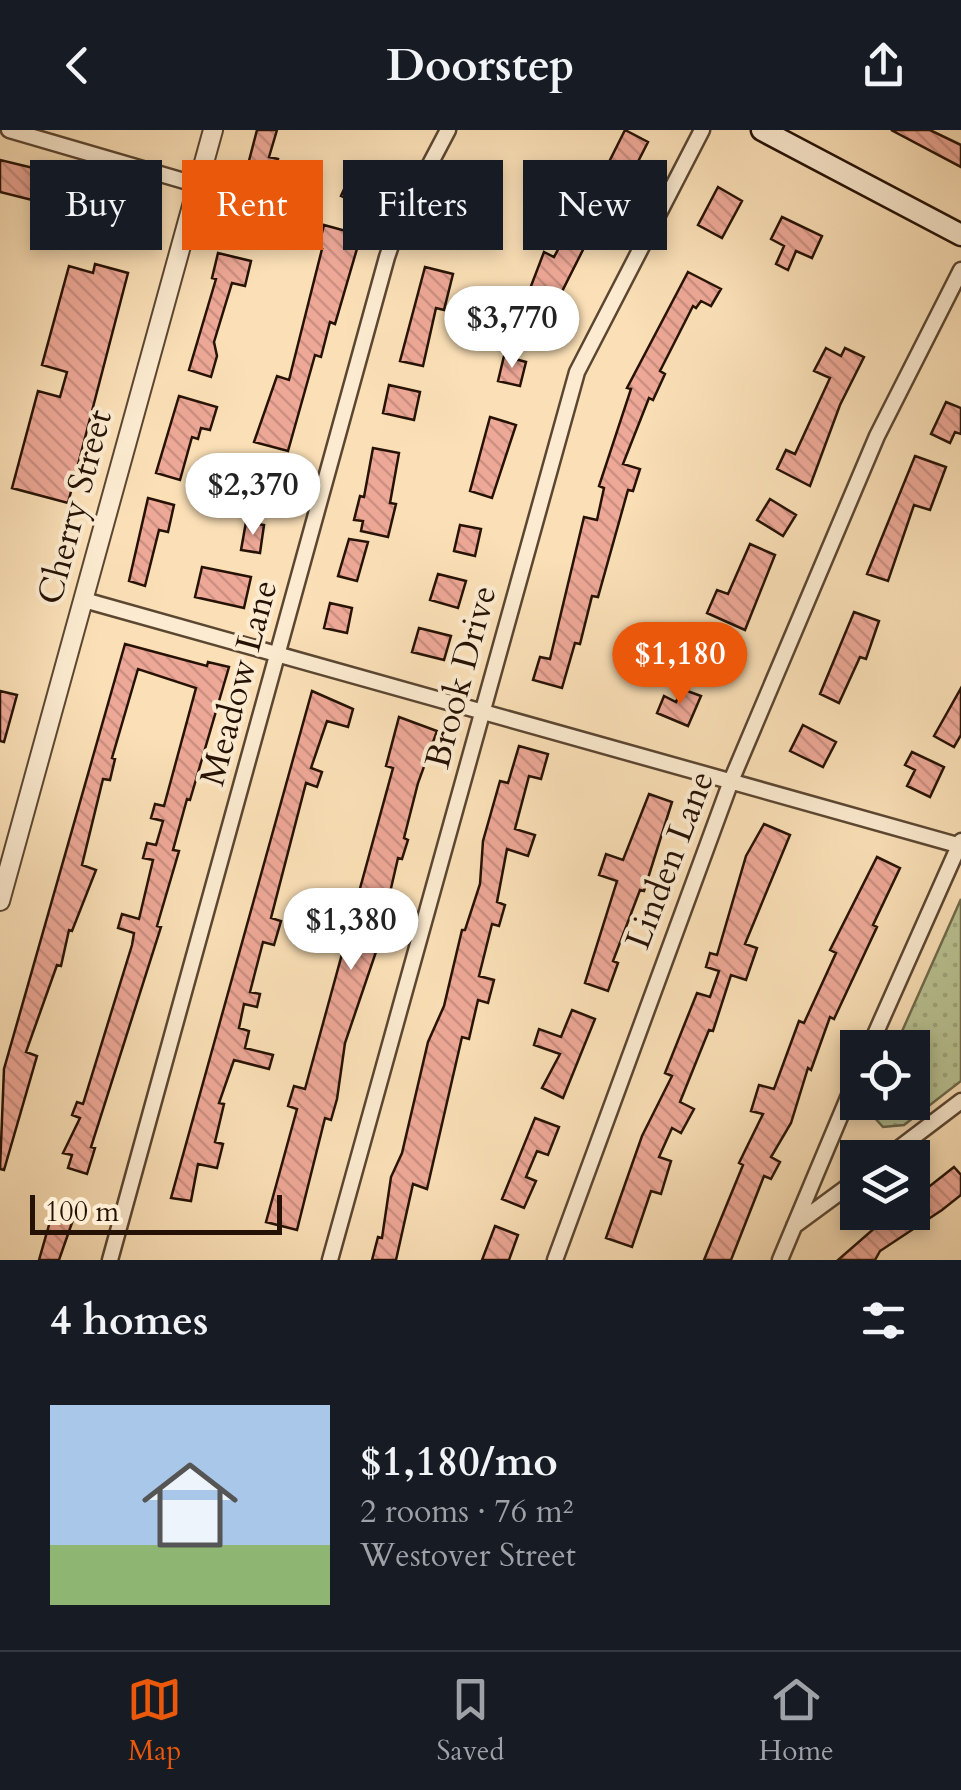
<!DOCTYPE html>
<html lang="en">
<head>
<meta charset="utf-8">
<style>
	:root { --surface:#171b24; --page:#20242c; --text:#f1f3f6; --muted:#9ea1a6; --line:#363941; --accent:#ea580c }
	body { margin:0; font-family:Cardo,serif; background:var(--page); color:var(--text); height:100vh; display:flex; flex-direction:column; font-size:38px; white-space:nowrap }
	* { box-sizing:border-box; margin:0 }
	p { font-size:32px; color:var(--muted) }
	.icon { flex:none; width:55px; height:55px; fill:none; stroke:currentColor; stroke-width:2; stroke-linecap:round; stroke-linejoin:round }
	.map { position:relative; height:1130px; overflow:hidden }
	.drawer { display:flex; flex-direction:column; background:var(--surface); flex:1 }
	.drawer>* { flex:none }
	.hud { position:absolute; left:30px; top:30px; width:902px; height:90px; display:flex; gap:20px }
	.buttons { position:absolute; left:840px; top:900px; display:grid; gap:20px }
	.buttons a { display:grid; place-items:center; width:90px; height:90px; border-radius:0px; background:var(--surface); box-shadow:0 5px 15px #0003; font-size:50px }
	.scale { position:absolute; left:30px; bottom:25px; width:252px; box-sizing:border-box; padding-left:10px; border:5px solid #261205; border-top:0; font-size:28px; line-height:35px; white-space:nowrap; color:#261205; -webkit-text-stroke:8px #fcebd0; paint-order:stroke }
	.price { position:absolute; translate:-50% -85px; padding:0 22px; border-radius:35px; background:#fff; color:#222; font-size:32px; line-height:65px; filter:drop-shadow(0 2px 5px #0008) }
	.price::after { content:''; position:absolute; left:50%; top:60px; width:30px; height:22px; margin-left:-15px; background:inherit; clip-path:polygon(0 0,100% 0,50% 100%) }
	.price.active { background:var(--accent); color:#fff }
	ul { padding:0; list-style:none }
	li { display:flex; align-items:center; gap:30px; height:250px; padding:0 50px }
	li+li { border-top:2px solid var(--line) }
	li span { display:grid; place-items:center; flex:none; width:280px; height:200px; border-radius:0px; color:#555 }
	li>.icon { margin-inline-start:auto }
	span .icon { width:120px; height:120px; fill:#fffc; stroke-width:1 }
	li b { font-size:42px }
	h2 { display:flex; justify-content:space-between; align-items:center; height:120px; padding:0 50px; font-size:42px }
	.pill { padding:0 35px; border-radius:0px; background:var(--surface); box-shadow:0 5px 15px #0003; font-size:35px; line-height:90px }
	.pill.active { background:var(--accent); color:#fff }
	header { display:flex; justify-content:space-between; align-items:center; height:130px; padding:0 50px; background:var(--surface); font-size:45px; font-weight:600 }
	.tab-bar { display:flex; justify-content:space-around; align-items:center; height:140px; border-top:2px solid var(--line); background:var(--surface); font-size:28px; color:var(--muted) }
	.tab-bar a { display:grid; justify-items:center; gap:5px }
	.tab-bar .active { color:var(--accent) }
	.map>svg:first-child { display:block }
	.grass { fill:url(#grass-dots); stroke:#706a4c; stroke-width:2.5 }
	.building { fill:url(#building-back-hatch); stroke:#261205; stroke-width:2.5 }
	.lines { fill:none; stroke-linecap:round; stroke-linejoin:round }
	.minor-casing { stroke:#5b4632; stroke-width:19 }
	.tertiary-casing { stroke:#5b4632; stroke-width:22 }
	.secondary-casing { stroke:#261205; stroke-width:25 }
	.minor { stroke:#fcebd0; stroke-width:14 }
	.tertiary { stroke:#fcebd0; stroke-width:18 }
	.secondary { stroke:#fcebd0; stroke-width:20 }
	.labels { text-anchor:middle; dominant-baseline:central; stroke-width:8; stroke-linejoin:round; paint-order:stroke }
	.street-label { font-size:35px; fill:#261205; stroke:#fcebd0 }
</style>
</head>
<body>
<header><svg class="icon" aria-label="back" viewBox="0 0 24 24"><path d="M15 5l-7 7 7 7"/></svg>Doorstep<svg class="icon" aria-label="share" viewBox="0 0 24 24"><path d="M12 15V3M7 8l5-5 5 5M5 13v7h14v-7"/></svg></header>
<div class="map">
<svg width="961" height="1130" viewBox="0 0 961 1130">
	<defs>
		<pattern id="grass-dots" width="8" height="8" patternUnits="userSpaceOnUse" patternTransform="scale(2.5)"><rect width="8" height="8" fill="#b9c393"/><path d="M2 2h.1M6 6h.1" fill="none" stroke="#9fa67d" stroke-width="1.8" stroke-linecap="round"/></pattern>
		<pattern id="building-back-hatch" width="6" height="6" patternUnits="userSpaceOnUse" patternTransform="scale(2.5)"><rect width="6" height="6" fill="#eea897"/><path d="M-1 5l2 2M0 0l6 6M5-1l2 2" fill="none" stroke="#cc9081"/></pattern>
	</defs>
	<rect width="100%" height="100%" fill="#fbe0b7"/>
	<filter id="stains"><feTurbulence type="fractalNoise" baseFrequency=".002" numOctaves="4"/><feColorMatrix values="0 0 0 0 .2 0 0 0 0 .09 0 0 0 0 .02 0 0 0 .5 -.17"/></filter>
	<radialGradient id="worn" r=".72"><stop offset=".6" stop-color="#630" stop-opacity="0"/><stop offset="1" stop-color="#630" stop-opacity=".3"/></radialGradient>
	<path class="grass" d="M961 769V951L904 995 883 997 873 986 871 973 912 972V918L895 917Z"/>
	<path class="building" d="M257 0H277L269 27 278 29 259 102 226 92 233 67 239 69Z
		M625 0 648 12 623 61 608 53 616 38 608 34Z
		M891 0H930L961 15V37Z
		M0 30 83 50 76 81 0 62Z
		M356 33 379 44 365 77 341 66Z
		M474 34 498 45 458 112 438 99Z
		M718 57 742 71 722 108 698 95Z
		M577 84 596 94 538 209 515 198 544 122 554 127Z
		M782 87 822 106 812 128 796 121 788 140 776 134 784 116 771 109Z
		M324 95 361 105 335 194 330 192 321 227 315 225 288 321 254 312 277 246 289 250 322 119 318 118Z
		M218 123 251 131 245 156 232 153 214 212 217 226 211 247 189 240 216 149 212 148Z
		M95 134 128 143 68 373 12 358 38 261 60 267 67 242 42 235 69 136 93 143Z
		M425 137 453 144 444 180 436 178 423 236 400 231Z
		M688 142 721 159 711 176 701 171 696 178 693 176 660 241 665 244 653 270 649 268 623 334 640 339 633 361 628 360 598 467 592 466 580 514 575 513 562 558 533 550 540 527 550 529 584 387 597 390 604 358 599 356 631 259 627 258Z
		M826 218 841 226 845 218 864 227 840 275 810 356 777 339 786 320 795 324 830 248 814 241Z
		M504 226 526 232 520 256 498 251Z
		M389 255 420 262 414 290 383 283Z
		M179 266 217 277 210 300 201 298 198 309 192 307 180 350 156 343Z
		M946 272 961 278V304L955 302 950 313 931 304Z
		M490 287 516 295 492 368 470 361Z
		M373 318 399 323 390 373 396 374 388 407 361 401 363 391 354 390 360 366 364 367Z
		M915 326 946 337 930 380 914 375 888 451 867 444Z
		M246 337 279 344 273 371 240 363Z
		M148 368 174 375 168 402 159 400 145 456 129 451Z
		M770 369 796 385 783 406 757 390Z
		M246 392 264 395 260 423 241 420Z
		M460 395 481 399 475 426 454 421Z
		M349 409 368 412 357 451 338 446Z
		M750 414 775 425 745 500 707 483 717 460 728 464Z
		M202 437 251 447 244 478 195 467Z
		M438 444 466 451 458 478 430 470Z
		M330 473 352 478 347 503 324 498Z
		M854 482 879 491 866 529 860 527 839 573 820 564Z
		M419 498 451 506 444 530 412 522Z
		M125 514 207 536 208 532 229 537 190 670 187 669 173 720 179 721 157 796 161 797 91 1017 95 1018 87 1044 68 1038 72 1025 63 1023 80 988 72 985 77 972 83 974 132 815 134 803 118 798 122 784 139 789 153 730 143 728 147 713 156 715 163 691 151 688 155 674 164 676 196 558 138 539 112 628 115 629 110 650 103 649 82 735 96 740 72 801 69 800 61 836 57 835 26 922 37 926 4 1040 0 1039 4 939Z
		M710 515 730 525 718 548 698 538Z
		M961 558V605L954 617 934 606Z
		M682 559 701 566 688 596 657 583 664 566 676 572Z
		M0 561 17 565 4 612 0 611Z
		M312 561 353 579 348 597 327 591 311 638 322 642 317 657 306 653 271 788 281 791 274 815 263 812 250 862 260 864 257 877 244 874 239 898 249 901 245 918 273 925 269 939 234 930 219 973 224 974 215 1012 223 1014 217 1038 198 1034 191 1071 171 1068Z
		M399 587 437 601 418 653 404 708 408 710 402 729 398 728 377 819 345 913 337 969 331 990 325 988 297 1100 266 1092 297 979 288 976 294 956 305 959 393 638 386 636Z
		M803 595 836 612 823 637 790 621Z
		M519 616 548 624 541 649 529 646 515 699 535 705 528 726 507 719 497 772 505 775 499 796 492 794 479 846 494 850 488 873 478 870 469 909 462 907 427 1059 413 1054 396 1130H372L378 1107 382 1108 391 1047 402 1023 428 912 444 876 462 800H465L480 754 483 711 500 651 508 653Z
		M912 622 944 637 930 667 907 656 915 640 905 635Z
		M649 664 672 672 644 761 640 760 613 831 618 833 608 861 585 853 617 751 599 745 606 724 623 730Z
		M764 694 790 705 745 814 757 818 746 850 731 845 713 901 709 900 680 972 694 979 681 1003 672 998 659 1027 671 1031 661 1064 651 1061 632 1117 606 1108 642 1006 672 946 665 943 697 863 710 867 719 841 706 837 710 823 717 825 746 726Z
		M877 727 900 738 873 795 877 797 834 889 830 887 811 940 808 938 791 993 771 1027 780 1032 771 1049 764 1046 731 1130H704L743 1035 739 1033 763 984 751 981 759 955 774 959 799 891 804 893 836 823 830 820Z
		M572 880 595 889 563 968 542 958 560 924 534 915 539 899 561 907Z
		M535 988 559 997 548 1025 537 1021 526 1047 536 1051 524 1078 502 1069Z
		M954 1037 961 1045V1065L942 1080 880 1121 875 1130H838L893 1082H912V1070Z
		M53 1081 74 1087 59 1130H39Z
		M495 1096 518 1105 509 1130H482Z"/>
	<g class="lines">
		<defs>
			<path id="minor" d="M9 0 198 55
				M84 470 961 716
				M869 918 961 711
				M886 1028 961 971
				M794 1096 858 1049
				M110 1130 387 127 398 95 448 0
				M330 1130 577 242 702 0
				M555 1130 731 651 877 306 961 140
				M780 1130 858 944"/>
			<path id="tertiary" d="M0 771 213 0"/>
			<path id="secondary" d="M762 0 961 105"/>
		</defs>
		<use href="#minor" class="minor-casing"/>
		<use href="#tertiary" class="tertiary-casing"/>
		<use href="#secondary" class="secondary-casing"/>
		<use href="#minor" class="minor"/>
		<use href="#tertiary" class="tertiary"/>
		<use href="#secondary" class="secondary"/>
	</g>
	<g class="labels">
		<g class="street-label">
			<text transform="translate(75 377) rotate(-75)">Cherry Street</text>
			<text transform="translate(461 547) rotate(-75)">Brook Drive</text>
			<text transform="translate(239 553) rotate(-75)">Meadow Lane</text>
			<text transform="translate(670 730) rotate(-69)">Linden Lane</text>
		</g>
	</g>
	<rect width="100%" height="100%" filter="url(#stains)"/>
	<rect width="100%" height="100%" fill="url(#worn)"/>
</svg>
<div class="buttons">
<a><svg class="icon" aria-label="locate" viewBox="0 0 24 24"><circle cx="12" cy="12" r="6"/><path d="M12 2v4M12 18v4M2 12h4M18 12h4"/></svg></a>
<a><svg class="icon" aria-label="layers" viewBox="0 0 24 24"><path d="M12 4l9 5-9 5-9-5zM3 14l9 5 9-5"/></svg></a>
</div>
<div class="scale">100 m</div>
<b class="price" style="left:512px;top:241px">$3,770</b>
<b class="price" style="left:253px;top:408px">$2,370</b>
<b class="price active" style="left:680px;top:577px">$1,180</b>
<b class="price" style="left:351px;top:843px">$1,380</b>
<div class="hud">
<a class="pill">Buy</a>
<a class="pill active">Rent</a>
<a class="pill">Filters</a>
<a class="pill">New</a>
</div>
</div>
<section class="drawer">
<h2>4 homes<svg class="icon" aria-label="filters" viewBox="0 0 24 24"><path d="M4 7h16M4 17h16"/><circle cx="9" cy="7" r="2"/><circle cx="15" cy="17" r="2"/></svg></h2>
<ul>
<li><span style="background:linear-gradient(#a9c7e8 70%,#8fb573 0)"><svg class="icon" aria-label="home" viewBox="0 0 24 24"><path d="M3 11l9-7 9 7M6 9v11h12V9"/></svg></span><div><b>$1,180/mo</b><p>2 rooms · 76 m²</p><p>Westover Street</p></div></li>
</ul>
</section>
<nav class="tab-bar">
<a class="active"><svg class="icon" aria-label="map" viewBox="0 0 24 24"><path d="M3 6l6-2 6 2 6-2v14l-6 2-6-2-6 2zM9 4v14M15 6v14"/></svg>Map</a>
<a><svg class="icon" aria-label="saved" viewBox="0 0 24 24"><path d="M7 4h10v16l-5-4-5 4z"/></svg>Saved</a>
<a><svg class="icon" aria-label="home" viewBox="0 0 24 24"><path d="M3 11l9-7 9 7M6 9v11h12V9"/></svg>Home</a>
</nav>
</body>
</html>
